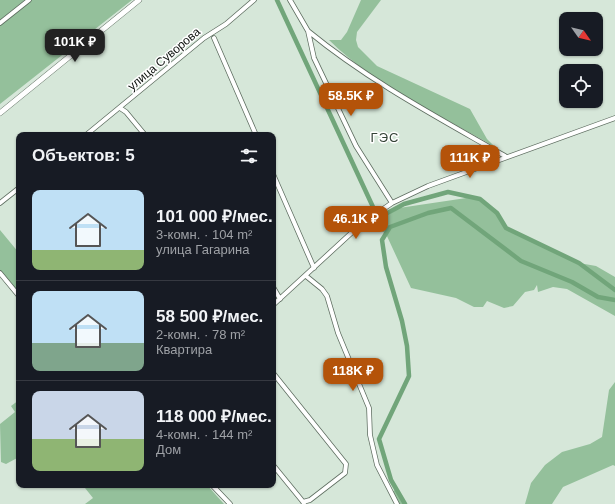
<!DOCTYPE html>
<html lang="ru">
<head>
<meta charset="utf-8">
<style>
	:root { --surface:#171b24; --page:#20242c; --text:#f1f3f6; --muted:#9ea1a6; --line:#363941; --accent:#b45309 }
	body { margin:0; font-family:Arial,sans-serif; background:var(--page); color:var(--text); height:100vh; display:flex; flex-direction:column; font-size:15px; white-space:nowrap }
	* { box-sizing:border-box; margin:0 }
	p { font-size:13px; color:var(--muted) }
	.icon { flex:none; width:22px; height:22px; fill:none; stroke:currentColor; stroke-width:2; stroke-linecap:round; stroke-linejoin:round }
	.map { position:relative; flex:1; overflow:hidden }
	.details { position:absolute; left:16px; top:132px; width:260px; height:356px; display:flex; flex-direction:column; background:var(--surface); border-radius:8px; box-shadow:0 1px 3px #0004 }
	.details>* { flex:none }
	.needle { width:26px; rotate:124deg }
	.controls { position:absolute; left:559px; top:12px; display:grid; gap:8px }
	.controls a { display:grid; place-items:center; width:44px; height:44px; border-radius:8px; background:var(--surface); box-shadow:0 1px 3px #0004; font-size:20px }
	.price { position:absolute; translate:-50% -34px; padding:0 9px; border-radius:8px; background:var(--accent); color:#fff; font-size:13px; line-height:26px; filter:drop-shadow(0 1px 2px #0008) }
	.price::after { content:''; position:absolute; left:50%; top:24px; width:12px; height:9px; margin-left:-6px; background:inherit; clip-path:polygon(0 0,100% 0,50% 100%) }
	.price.active { background:#222; color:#fff }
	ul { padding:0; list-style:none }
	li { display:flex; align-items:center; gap:12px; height:100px; padding:0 16px }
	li+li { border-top:1px solid var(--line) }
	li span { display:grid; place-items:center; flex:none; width:112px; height:80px; border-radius:8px; color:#555 }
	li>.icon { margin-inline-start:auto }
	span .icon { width:48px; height:48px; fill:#fffc; stroke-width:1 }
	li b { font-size:17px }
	h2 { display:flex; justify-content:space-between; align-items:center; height:48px; padding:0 16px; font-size:17px }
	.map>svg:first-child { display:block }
	.green { fill:#94c09b }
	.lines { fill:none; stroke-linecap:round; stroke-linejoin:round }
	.canal { stroke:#71a57a; stroke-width:4.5 }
	.minor-casing { stroke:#5e6d60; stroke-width:5.5 }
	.tertiary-casing { stroke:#5e6d60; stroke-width:6 }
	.minor { stroke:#fff; stroke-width:4 }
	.tertiary { stroke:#fff; stroke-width:5 }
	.labels { text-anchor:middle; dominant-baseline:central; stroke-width:3; stroke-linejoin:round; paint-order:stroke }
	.street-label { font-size:12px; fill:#0c110d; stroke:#fff }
	.neighbourhood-label { font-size:13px; letter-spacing:1px; fill:#344236; stroke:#fff }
</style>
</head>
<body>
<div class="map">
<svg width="615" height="504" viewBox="0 0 615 504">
	<rect width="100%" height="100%" fill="#d6e7d9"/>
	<path class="green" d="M0 0H132L0 104Z
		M361 0H381L357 32 356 40 358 47 377 66 470 109 487 139 495 147C438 114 376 86 329 40H341L347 32Z
		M473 197 480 199 497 213 506 228 579 263 596 266 615 277V316L567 289 553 287 538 292 537 285 534 290 525 292 513 306 504 308 487 301 483 307H474L456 298 411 288 386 234 373 225 399 208Z
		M0 230 19 253V296L0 273Z
		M615 382V466L613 465 563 487 552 504H525L531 483 545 465 562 452 590 444 602 437 609 390Z
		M19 400V457L6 464 1 462 0 424 15 412 11 406Z
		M88 485H207L224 504H85L93 498 85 488Z
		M396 489 405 504H397L391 493Z"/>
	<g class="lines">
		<path class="canal" d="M277 0 373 207
			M380 217 404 204 448 192 480 199 497 213 506 228 579 263 615 290
			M405 504 391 480 379 439 409 376 407 346 402 321 386 267 382 240 390 227 428 213 451 208 521 261 572 282 598 297 615 300"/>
		<defs>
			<path id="minor" d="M290 0 308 31 314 58 356 146 392 203
				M0 23 29 0
				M308 31C369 81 437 117 505 156
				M214 38 256 135
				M120 108 126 112 145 135
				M86 135 204 38 226 24 254 0
				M273 174 314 268
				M0 203 19 188
				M0 273 19 296
				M306 276 322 289 327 296 338 333 369 408 370 435 377 465 397 504
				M273 287 280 299
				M273 305 360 225 392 203 428 186 615 118
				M273 373 346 464 345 473 310 500 303 502
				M273 465 304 503
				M212 485 230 504"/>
			<path id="tertiary" d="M0 113 139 0"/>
		</defs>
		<use href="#minor" class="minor-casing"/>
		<use href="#tertiary" class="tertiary-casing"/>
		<use href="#minor" class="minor"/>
		<use href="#tertiary" class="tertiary"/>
	</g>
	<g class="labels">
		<g class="street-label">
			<text transform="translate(164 59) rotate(-40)">улица Суворова</text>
		</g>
		<g class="neighbourhood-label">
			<text x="385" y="137">ГЭС</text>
		</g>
	</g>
</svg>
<div class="controls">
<a><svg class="needle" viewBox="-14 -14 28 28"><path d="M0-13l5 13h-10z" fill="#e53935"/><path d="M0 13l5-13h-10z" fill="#9ea1a6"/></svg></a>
<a><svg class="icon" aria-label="locate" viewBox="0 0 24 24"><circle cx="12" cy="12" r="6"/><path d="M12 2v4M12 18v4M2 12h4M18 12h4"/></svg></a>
</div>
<b class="price active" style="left:75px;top:63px">101K ₽</b>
<b class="price" style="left:351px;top:117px">58.5K ₽</b>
<b class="price" style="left:470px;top:179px">111K ₽</b>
<b class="price" style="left:356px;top:240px">46.1K ₽</b>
<b class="price" style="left:353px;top:392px">118K ₽</b>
<section class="details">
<h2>Объектов: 5<svg class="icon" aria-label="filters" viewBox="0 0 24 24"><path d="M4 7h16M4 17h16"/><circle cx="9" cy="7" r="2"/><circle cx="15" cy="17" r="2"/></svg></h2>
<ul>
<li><span style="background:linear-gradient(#bfe0f5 75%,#8fb573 0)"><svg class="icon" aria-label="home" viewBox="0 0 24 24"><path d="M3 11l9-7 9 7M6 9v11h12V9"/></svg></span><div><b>101 000 ₽/мес.</b><p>3-комн. · 104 m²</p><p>улица Гагарина</p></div></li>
<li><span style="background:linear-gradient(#bfe0f5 65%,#7fa58c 0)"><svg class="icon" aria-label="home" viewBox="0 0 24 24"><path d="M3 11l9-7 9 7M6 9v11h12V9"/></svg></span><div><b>58 500 ₽/мес.</b><p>2-комн. · 78 m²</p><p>Квартира</p></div></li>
<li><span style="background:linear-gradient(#c9d6e8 60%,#8fb573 0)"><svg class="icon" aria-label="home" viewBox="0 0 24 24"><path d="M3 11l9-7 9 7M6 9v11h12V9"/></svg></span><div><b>118 000 ₽/мес.</b><p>4-комн. · 144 m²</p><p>Дом</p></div></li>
</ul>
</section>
</div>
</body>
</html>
